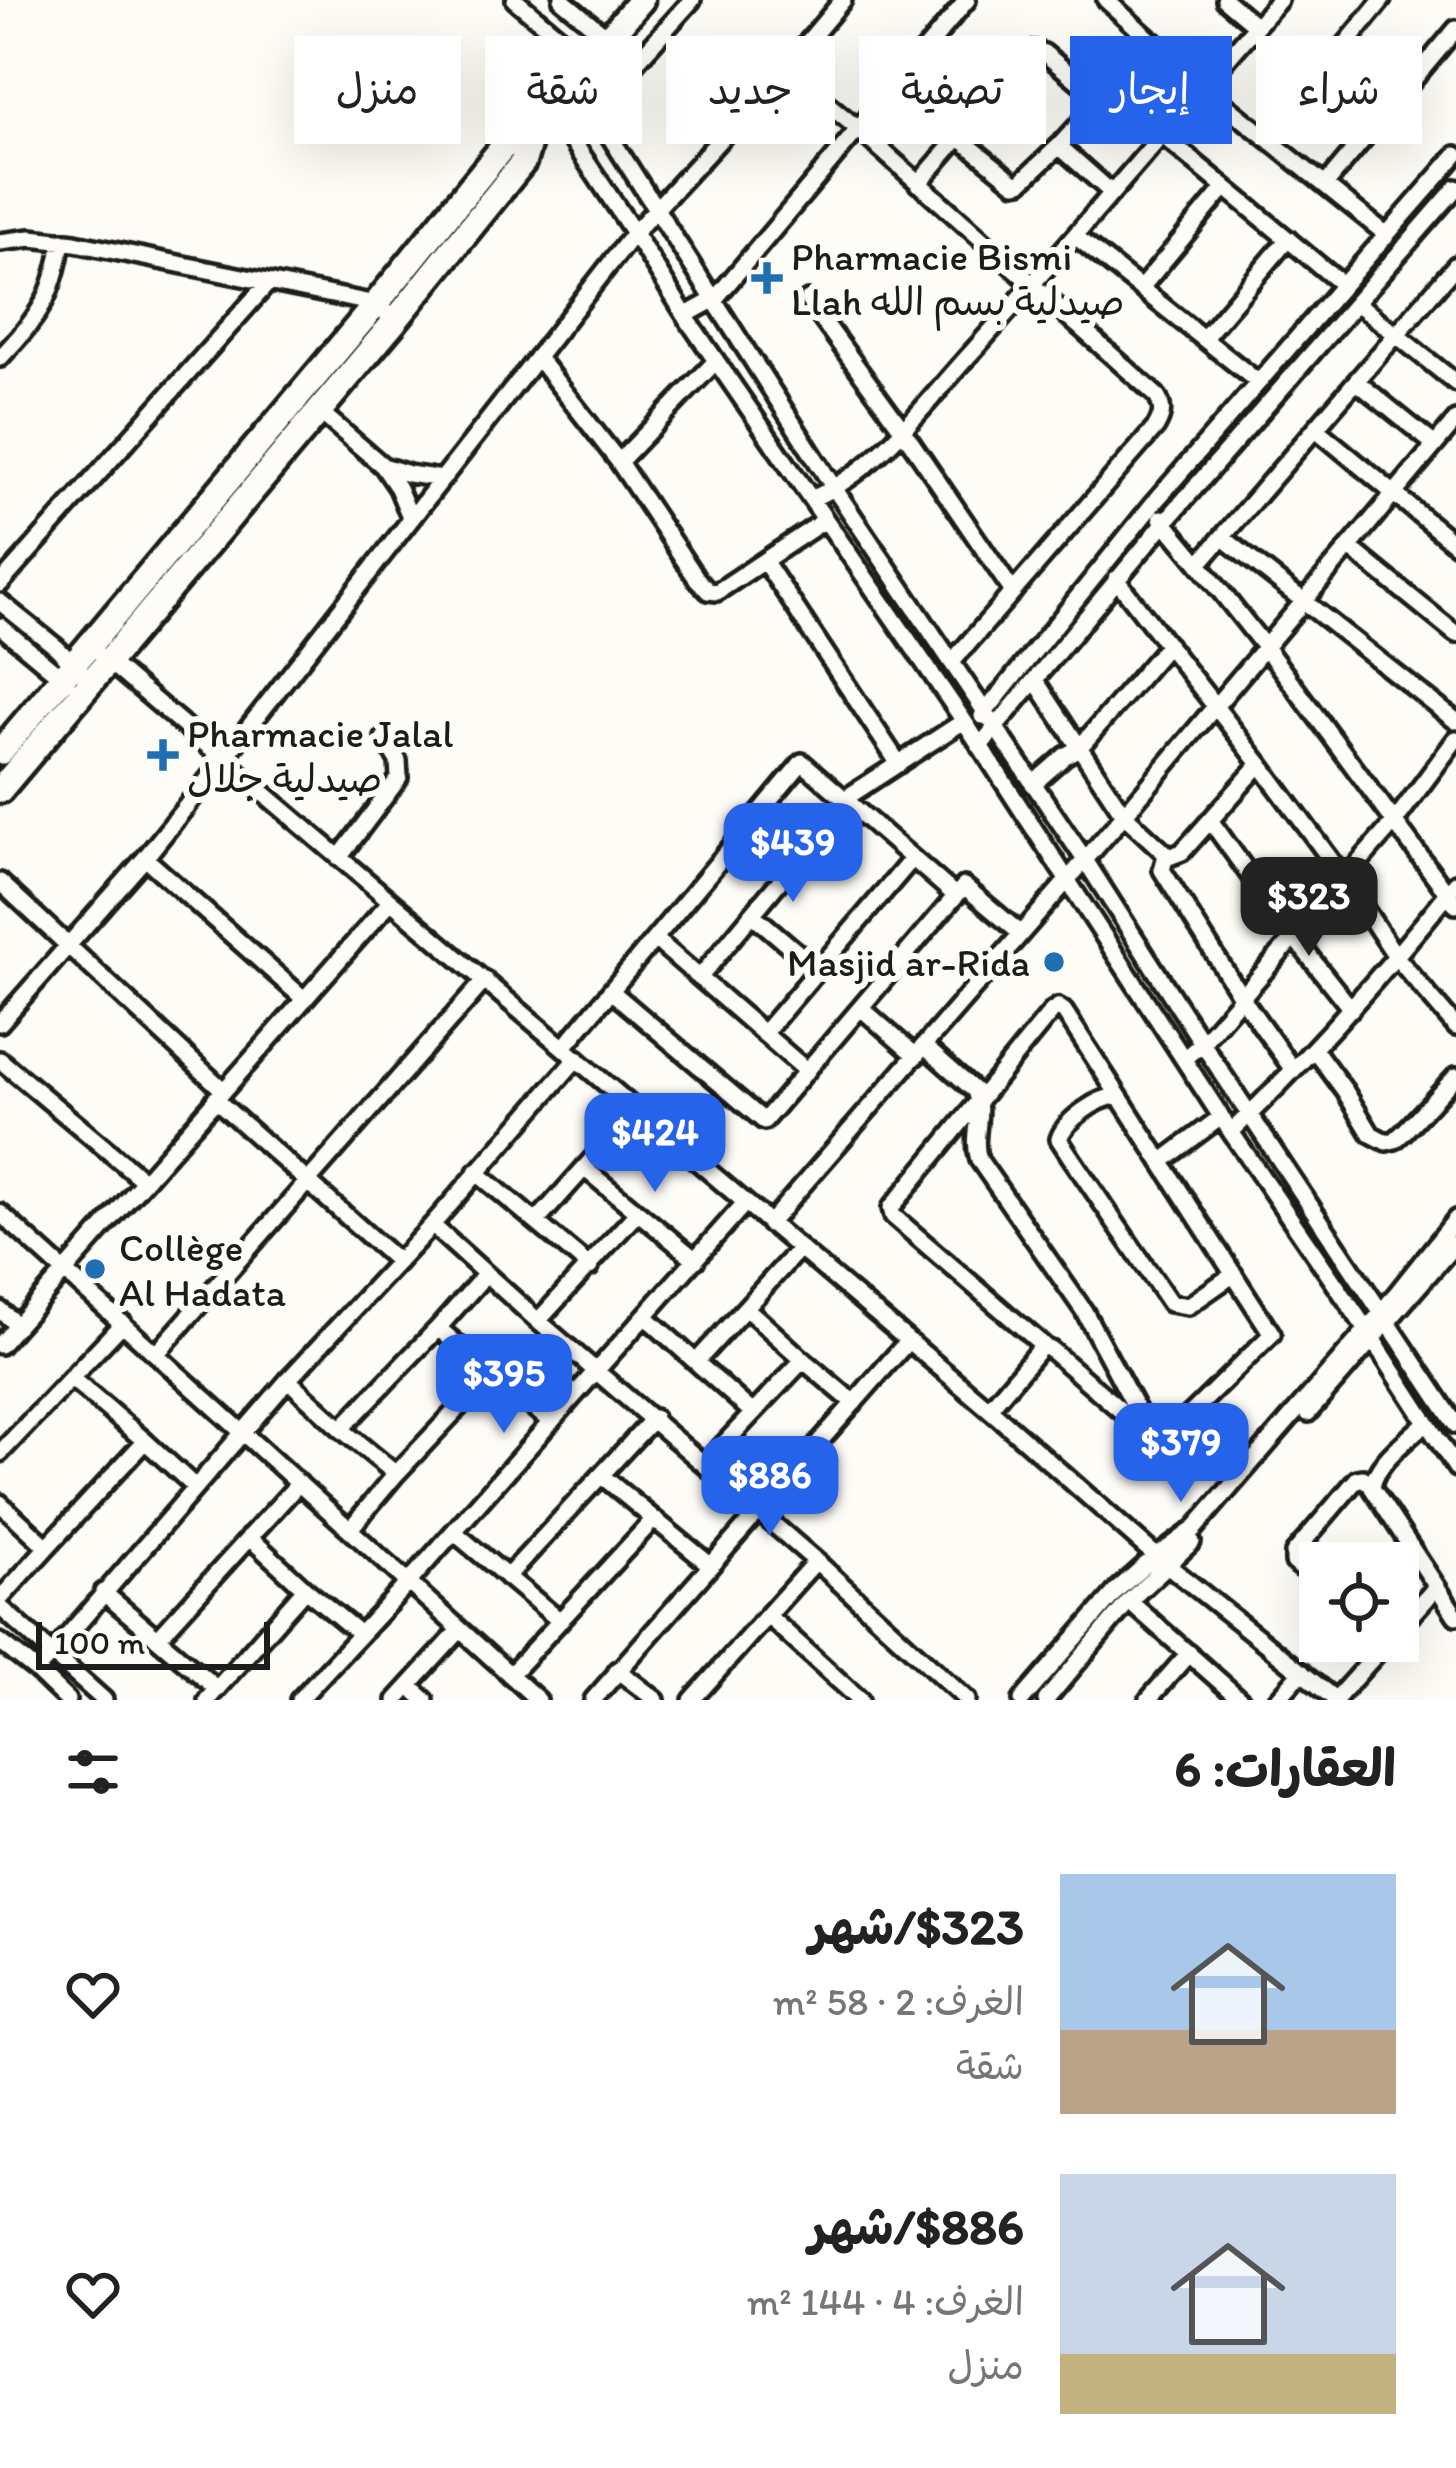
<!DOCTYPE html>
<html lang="ar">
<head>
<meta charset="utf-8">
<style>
	:root { --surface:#fff; --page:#f2f2f2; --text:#222; --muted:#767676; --accent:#2563eb }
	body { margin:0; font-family:Itim,"Playpen Sans Arabic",sans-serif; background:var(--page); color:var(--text); direction:rtl; height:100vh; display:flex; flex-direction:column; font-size:45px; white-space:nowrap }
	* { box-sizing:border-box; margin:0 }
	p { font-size:39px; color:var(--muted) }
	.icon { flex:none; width:66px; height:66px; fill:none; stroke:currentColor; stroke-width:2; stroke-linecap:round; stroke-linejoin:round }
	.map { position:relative; height:1700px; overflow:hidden; direction:ltr }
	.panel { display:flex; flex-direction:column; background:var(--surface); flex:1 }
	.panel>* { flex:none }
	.hud { position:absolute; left:36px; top:36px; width:1386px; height:108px; direction:rtl; display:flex; gap:24px }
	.buttons { position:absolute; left:1299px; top:1542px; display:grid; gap:24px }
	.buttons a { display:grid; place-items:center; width:120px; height:120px; border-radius:0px; background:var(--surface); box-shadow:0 12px 48px #0002; font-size:60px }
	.scale { position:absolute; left:36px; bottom:30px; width:234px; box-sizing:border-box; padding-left:12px; border:6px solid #1c1c1c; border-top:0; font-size:33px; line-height:42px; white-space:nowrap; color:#1c1c1c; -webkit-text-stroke:9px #fdfcf7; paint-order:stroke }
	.price { position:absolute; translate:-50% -102px; padding:0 27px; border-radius:24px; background:var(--accent); color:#fff; font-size:39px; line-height:78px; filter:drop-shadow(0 3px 6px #0008) }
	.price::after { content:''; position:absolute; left:50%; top:72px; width:36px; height:27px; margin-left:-18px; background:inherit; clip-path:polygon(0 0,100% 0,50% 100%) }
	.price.selected { background:#222; color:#fff }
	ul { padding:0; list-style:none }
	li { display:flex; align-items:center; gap:36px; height:300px; padding:0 60px }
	li span { display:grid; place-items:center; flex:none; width:336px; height:240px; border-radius:0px; color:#555 }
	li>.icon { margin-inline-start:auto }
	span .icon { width:144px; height:144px; fill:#fffc; stroke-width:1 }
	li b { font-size:51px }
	h2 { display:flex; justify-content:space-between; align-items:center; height:144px; padding:0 60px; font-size:51px }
	.chip { padding:0 42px; border-radius:0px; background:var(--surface); box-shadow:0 12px 48px #0002; font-size:42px; line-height:108px }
	.chip.selected { background:var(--accent); color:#fff }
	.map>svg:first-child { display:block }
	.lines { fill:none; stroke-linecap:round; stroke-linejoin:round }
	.minor-casing { stroke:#1c1c1c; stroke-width:24 }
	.primary-casing { stroke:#1c1c1c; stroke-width:33 }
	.minor { stroke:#fdfcf7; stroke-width:15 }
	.primary { stroke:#fdfcf7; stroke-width:24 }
	.poi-dot { fill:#1f6fb2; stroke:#fdfcf7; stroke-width:4.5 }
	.labels { text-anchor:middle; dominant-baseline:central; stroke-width:12; stroke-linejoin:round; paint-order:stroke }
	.poi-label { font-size:39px; fill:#1c1c1c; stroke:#fdfcf7; text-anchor:start }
</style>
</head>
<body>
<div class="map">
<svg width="1456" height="1700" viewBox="0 0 1456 1700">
	<rect width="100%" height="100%" fill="#fdfcf7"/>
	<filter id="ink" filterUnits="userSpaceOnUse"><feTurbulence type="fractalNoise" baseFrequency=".00833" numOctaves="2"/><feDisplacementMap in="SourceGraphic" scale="24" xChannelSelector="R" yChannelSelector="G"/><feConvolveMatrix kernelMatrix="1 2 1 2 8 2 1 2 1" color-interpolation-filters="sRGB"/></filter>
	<g filter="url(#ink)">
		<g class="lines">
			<defs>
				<path id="minor" d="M515 0 588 61
					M562 0 608 38
					M1106 0 1203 87 1387 235
					M1225 0 1256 26
					M785 69 843 0
					M571 83 593 110 834 488 1085 860 1202 1043 1456 1425
					M1101 100 1155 42
					M550 107 634 233 690 323 964 721 1231 1132 1366 1329 1456 1468
					M566 133 593 110 692 0
					M1368 134 1318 92 1313 84 1382 0
					M1162 135 1343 285
					M958 137 1015 183 1021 182 1059 146
					M918 184 1034 50 1044 53 1101 100 1059 146 1112 193
					M1325 185 1456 29
					M1075 236 1258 382
					M0 242 31 238 75 243 376 304 395 321
					M1141 288 1225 187
					M808 300 902 429 1013 592
					M1357 303 1456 383
					M686 315 715 299 967 0
					M1204 338 1288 239
					M537 357 619 462 697 579 708 591 717 592 825 520
					M0 358C39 316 53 298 62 241
					M1357 382 1435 445
					M319 411 383 466 398 488 411 519
					M1316 429 1456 545
					M619 462 716 361
					M386 467 409 474 442 479
					M811 499C879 471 923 405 972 352 1076 237 1176 117 1279 0
					M1161 518 1199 564 1456 265
					M1222 537 1456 721
					M1349 547 1456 634
					M765 562 899 764
					M1199 564 1265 647 1456 905
					M1116 579 1260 764 1345 879 1397 958 1456 1027
					M0 584 268 283
					M0 602 56 647 91 682
					M0 626 67 682
					M102 656 997 1416 1156 1556 1336 1700
					M1035 680 1124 815 1169 857 1182 852 1260 764
					M982 716 1152 505 1456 155
					M980 746 1165 522 1456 188
					M1033 784 1065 756 1080 747 1168 645
					M1210 820 1294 937 1351 1009
					M1166 855 1162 870 1242 998 1293 1070
					M145 858 304 999
					M339 858 399 778 398 761 384 738
					M0 882 223 1090
					M752 914 818 970
					M655 939 807 1071
					M700 977 852 794 964 721
					M611 991 764 1121 964 886 1020 933
					M861 1008 916 1056
					M0 1023 145 858 224 759 634 233 785 69 857 128 1156 395C1164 407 1163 415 1156 427L952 662
					M764 1033 912 859
					M924 1046 975 1091C985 1115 971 1136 979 1160L1084 1311 1143 1421 1155 1434 1172 1432 1272 1334 1064 1011 1058 1007 1052 1011 891 1208 893 1216 1044 1346
					M564 1047 802 762 956 896
					M1314 1049 1345 1091 1371 1134 1386 1142 1395 1140 1403 1133 1456 1076
					M1184 1059 1202 1043 1395 821 1456 739
					M0 1060 143 1180
					M1117 1096C1097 1098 1065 1120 1059 1139L1070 1156 1170 1303 1188 1306 1234 1274
					M215 1099 398 1262
					M1231 1132C1312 1055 1386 971 1456 883
					M1161 1162 1221 1117
					M584 1168 696 1260
					M476 1172 590 1267
					M0 1213 538 1700
					M536 1222 637 1109
					M769 1224 1124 815 1456 420
					M432 1225 538 1321 816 1561 967 1700
					M746 1308 803 1360
					M0 1310 17 1325
					M646 1317 696 1362 799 1249
					M538 1321 637 1213
					M0 1345 390 902
					M157 1353 485 980
					M696 1362 753 1413
					M491 1373 551 1422
					M71 1378 145 1441
					M288 1380 341 1429 438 1328
					M989 1409 1042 1346 1051 1350 1136 1424 1148 1429
					M1308 1413 1456 1243
					M1426 1422C1408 1440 1375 1462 1372 1488L1456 1616
					M341 1429 396 1474
					M0 1453 123 1323
					M705 1464 803 1360 854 1403
					M602 1476 654 1519
					M0 1503 47 1547 0 1599
					M350 1529 396 1474 491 1373 438 1328 486 1274
					M454 1532 560 1621
					M249 1537 305 1589
					M47 1547 145 1441 195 1487
					M507 1577 654 1418
					M1320 1584 1294 1562V1553L1357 1479 1363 1478 1371 1485
					M103 1592 217 1689
					M1129 1601 1241 1700
					M0 1607 104 1700
					M768 1616 860 1700
					M1398 1630 1436 1587
					M158 1638 299 1483
					M0 1642 36 1670 67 1700
					M36 1670 52 1654 288 1380 432 1225 577 1058
					M617 1670 656 1700
					M510 1675 654 1519 710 1565
					M409 1686 425 1700
					M1336 1699 1388 1641
					M207 1700 305 1589 360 1634
					M299 1700 408 1583 745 1203
					M396 1700 460 1630
					M593 1700 907 1342
					M692 1700 816 1561
					M1022 1700 1117 1590 1144 1566 1194 1529 1381 1313 1456 1219
					M1046 1700 1129 1601 1192 1542
					M1148 1700 1189 1653
					M1277 1700 1302 1672"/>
				<path id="primary" d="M0 752 376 304 502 148 534 126 641 0
					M0 790 395 321 523 162 534 126"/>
			</defs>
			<use href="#minor" class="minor-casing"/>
			<use href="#primary" class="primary-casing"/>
			<use href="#minor" class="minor"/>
			<use href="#primary" class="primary"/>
		</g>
	</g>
	<g class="poi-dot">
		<path d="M761 260h12v12h12v12h-12v12h-12v-12h-12v-12h12z"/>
		<path d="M157 737h12v12h12v12h-12v12h-12v-12h-12v-12h12z"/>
		<circle cx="1054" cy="962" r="12"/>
		<circle cx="95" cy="1269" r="12"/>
	</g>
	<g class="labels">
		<g class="poi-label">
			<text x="791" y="256">Pharmacie Bismi<tspan x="791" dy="45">Llah صيدلية بسم الله</tspan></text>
			<text x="187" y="733">Pharmacie Jalal<tspan x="187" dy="45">صيدلية جلال</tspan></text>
			<text x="1030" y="962" text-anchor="end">Masjid ar-Rida</text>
			<text x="119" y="1247">Collège<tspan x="119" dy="45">Al Hadata</tspan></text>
		</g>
	</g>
</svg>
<div class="buttons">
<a><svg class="icon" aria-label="locate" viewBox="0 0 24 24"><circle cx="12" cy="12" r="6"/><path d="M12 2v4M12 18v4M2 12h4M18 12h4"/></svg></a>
</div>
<div class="scale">100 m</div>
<b class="price" style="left:793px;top:905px">$439</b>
<b class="price selected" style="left:1309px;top:959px">$323</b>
<b class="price" style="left:655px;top:1195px">$424</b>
<b class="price" style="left:504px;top:1436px">$395</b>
<b class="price" style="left:1181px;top:1505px">$379</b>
<b class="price" style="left:770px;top:1538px">$886</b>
<div class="hud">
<a class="chip">شراء</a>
<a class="chip selected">إيجار</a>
<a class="chip">تصفية</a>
<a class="chip">جديد</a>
<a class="chip">شقة</a>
<a class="chip">منزل</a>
</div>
</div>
<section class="panel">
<h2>العقارات: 6<svg class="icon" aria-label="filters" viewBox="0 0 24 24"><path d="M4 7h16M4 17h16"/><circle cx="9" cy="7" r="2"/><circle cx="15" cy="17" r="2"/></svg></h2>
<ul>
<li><span style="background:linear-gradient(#a9c7e8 65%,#b9a48a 0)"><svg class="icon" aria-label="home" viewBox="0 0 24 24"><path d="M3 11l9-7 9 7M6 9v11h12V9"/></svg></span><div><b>$323/شهر</b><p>الغرف: 2 · 58 m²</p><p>شقة</p></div><svg class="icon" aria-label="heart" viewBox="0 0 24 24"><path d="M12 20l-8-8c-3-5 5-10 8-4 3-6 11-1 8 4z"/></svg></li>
<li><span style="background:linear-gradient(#c9d6e8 75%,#c2b280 0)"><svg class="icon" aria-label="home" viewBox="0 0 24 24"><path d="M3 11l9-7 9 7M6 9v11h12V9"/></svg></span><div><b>$886/شهر</b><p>الغرف: 4 · 144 m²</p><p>منزل</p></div><svg class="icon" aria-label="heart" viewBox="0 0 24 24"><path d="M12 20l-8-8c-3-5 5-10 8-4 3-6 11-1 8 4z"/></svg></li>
</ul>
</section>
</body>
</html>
